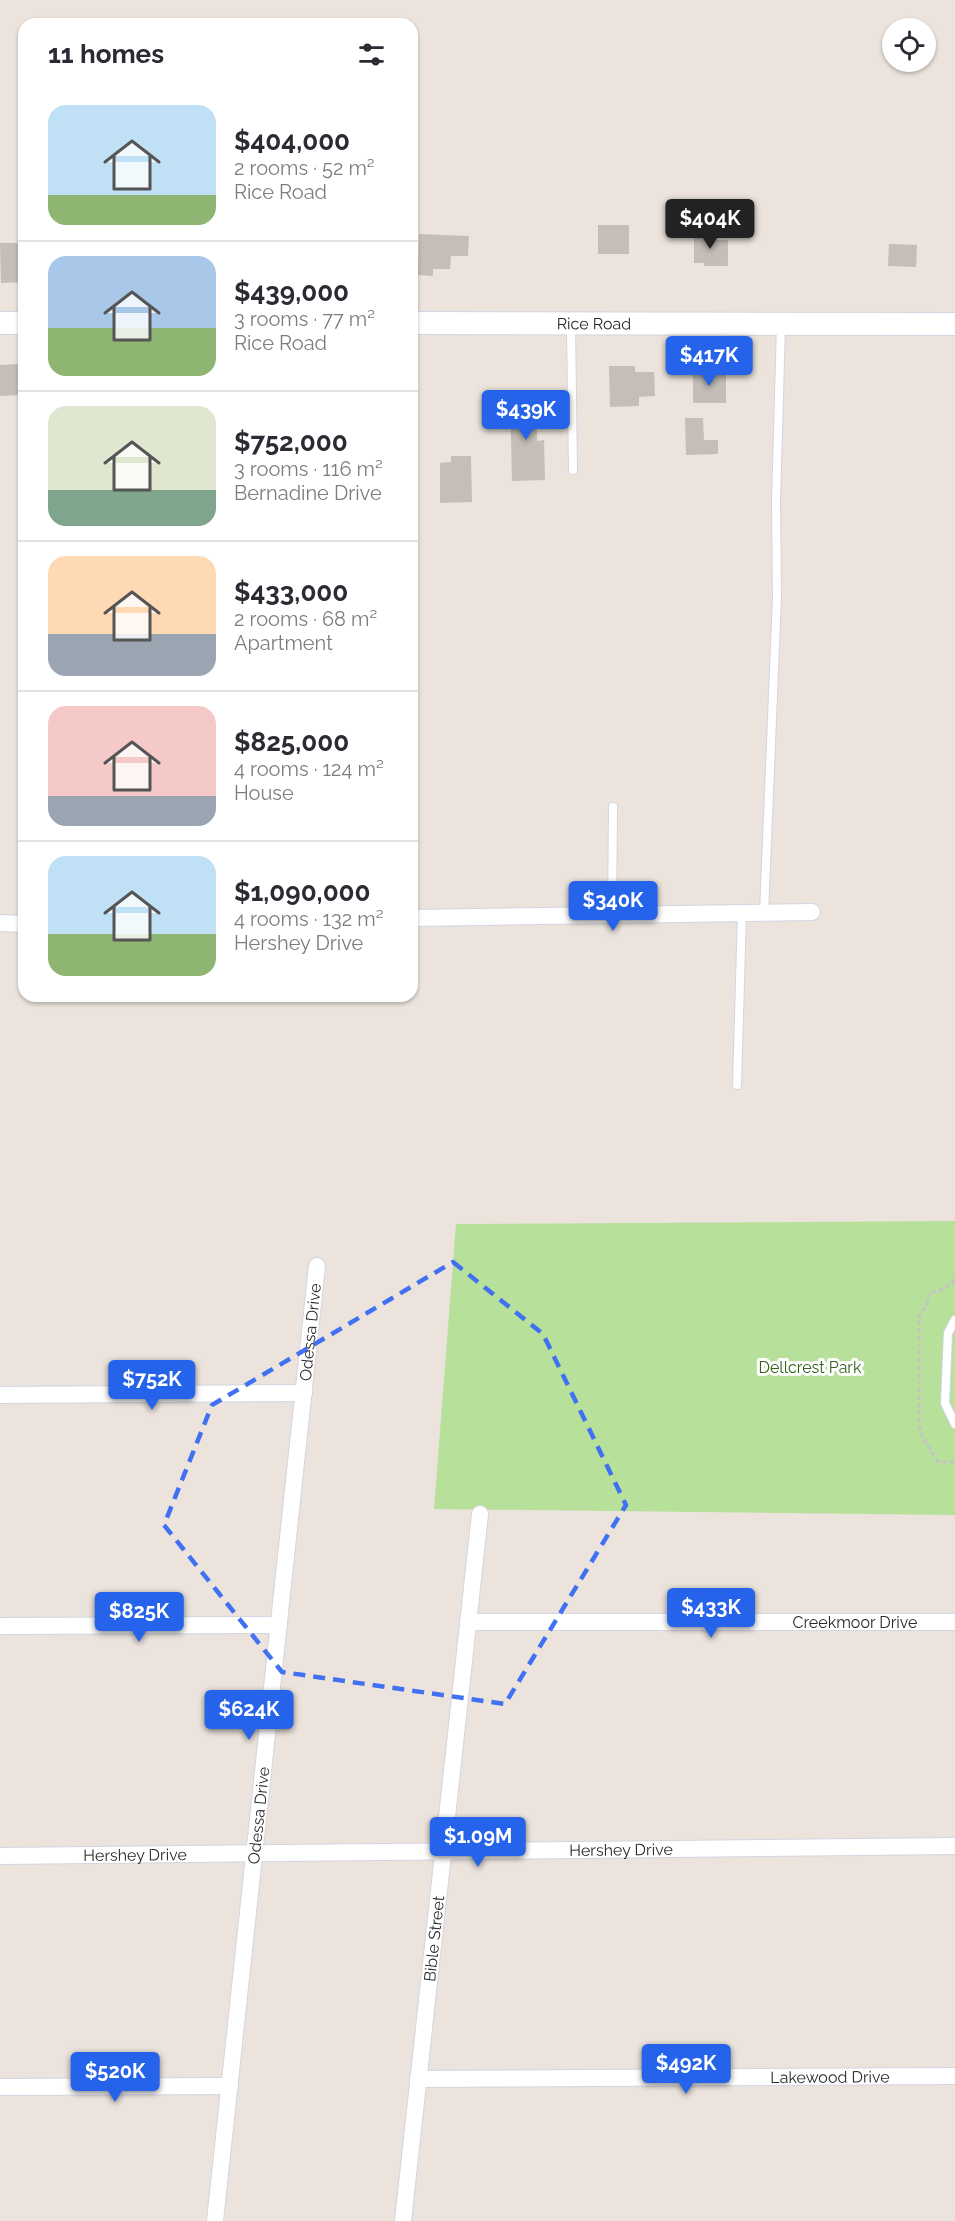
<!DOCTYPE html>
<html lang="en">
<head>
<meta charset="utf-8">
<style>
	:root { --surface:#fff; --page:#f2f2f3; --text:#2b2b33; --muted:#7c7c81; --line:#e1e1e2; --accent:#2563eb }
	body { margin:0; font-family:Raleway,sans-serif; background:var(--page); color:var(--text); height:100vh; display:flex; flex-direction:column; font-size:22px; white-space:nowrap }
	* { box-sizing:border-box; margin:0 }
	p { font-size:20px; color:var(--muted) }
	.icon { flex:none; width:33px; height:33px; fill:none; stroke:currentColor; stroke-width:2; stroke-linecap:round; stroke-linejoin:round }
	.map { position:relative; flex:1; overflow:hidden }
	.details { position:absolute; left:18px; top:18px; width:400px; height:984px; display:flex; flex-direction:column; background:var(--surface); border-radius:18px; box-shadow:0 2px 4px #0004 }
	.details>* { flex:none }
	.controls { position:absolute; left:882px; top:18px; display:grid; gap:12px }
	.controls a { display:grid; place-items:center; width:54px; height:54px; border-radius:50%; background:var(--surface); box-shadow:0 2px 4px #0004; font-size:30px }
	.price { position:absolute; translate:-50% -51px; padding:0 14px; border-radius:6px; background:var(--accent); color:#fff; font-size:20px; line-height:39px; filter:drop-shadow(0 2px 3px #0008) }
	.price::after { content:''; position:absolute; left:50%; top:36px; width:18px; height:14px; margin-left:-9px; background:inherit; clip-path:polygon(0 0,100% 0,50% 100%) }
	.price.current { background:#222; color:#fff }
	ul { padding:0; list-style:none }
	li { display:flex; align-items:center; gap:18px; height:150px; padding:0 30px }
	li+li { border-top:2px solid var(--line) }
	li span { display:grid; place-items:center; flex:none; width:168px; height:120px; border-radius:18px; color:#555 }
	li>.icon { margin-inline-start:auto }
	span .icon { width:72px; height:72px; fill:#fffc; stroke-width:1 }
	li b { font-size:26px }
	h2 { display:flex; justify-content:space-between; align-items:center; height:72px; padding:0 30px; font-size:26px }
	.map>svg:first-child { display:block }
	.green { fill:#b7e09a }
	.building { fill:#c4beb7 }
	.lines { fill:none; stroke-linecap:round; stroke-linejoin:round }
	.lane-casing { stroke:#d1d6e2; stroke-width:10 }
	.street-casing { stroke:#d1d6e2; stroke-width:18 }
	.secondary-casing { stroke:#d1d6e2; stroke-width:24 }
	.path { stroke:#c3c3c3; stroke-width:3; stroke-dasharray:4.5 3; stroke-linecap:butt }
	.lane { stroke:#fff; stroke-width:8 }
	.street { stroke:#fff; stroke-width:16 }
	.secondary { stroke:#fff; stroke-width:22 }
	.marked { fill:none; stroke:#4171f3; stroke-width:4.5; stroke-dasharray:12 8; stroke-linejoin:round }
	.labels { text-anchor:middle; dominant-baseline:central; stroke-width:6; stroke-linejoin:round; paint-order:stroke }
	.street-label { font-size:16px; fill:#2a2a2a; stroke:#fff }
	.park-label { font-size:16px; fill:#31631d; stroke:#fff }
</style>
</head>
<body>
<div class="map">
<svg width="955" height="2221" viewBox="0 0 955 2221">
	<rect width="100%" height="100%" fill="#ebe3dc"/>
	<path class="green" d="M955 1221V1515L434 1509 456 1224Z"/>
	<path class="building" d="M598 225H629V254H598Z
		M694 231H711V240H728V266H704V263H694Z
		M419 234 469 236 468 256H451L450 269H433V276L418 275Z
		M0 243H24V282L1 283Z
		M889 244 917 245 916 267 888 266Z
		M19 364 20 395 0 396V365Z
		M609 366H635V372H654L655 396 639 397V406L610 407Z
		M693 370 726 371V403H693Z
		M536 395 537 441 544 440 545 480 512 481 510 396Z
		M685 418H703L704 440H718V454L686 455Z
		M451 456H471L472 502 440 503V463L451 462Z"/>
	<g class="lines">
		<defs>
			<path id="lane" d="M571 325 573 470
				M764 913 777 598 776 501 781 325
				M612 915 613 807
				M737 1085 742 913
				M955 1320 948 1333 945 1403 955 1424"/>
			<g id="street">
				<path d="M412 918 812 912"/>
				<path d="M0 923 24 924"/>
				<path d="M0 1395 304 1393"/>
				<path id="s1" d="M468 1622H955"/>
				<path d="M0 1626 279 1625"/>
				<path id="s2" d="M0 1856 955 1846"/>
				<path id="s3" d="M418 2079 955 2076"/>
				<path d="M0 2087 230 2086"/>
				<path id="s4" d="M215 2221 317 1266"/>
				<path id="s5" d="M403 2221 480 1514"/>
			</g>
			<g id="secondary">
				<path d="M0 323H24"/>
				<path id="s6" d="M412 323 955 324"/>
			</g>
		</defs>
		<use href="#lane" class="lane-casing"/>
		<use href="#street" class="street-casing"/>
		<use href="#secondary" class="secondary-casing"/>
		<path class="path" d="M955 1280 944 1289 929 1293 927 1305 919 1316V1424L922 1436 938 1462H955"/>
		<use href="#lane" class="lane"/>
		<use href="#street" class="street"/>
		<use href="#secondary" class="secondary"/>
	</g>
	<path class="marked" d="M453 1262 543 1334 626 1505 505 1704 282 1672 164 1525 212 1405Z"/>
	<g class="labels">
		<g class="street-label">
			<text stroke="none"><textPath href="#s6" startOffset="182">Rice Road</textPath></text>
			<text stroke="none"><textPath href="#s4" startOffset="894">Odessa Drive</textPath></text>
			<text stroke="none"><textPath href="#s1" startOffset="387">Creekmoor Drive</textPath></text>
			<text stroke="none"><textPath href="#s4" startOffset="408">Odessa Drive</textPath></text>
			<text stroke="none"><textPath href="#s2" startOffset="621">Hershey Drive</textPath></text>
			<text stroke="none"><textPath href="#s2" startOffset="135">Hershey Drive</textPath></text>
			<text stroke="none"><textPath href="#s5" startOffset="284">Bible Street</textPath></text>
			<text stroke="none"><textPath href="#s3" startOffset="412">Lakewood Drive</textPath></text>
		</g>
		<g class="park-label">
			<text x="810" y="1367">Dellcrest Park</text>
		</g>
	</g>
</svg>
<div class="controls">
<a><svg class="icon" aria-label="locate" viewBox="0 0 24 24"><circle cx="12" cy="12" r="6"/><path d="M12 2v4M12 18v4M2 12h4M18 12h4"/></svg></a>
</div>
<b class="price current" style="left:710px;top:250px">$404K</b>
<b class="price" style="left:709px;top:387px">$417K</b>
<b class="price" style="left:526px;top:441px">$439K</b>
<b class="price" style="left:613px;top:932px">$340K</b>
<b class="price" style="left:152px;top:1411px">$752K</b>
<b class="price" style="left:711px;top:1639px">$433K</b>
<b class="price" style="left:139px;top:1643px">$825K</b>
<b class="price" style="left:249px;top:1741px">$624K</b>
<b class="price" style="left:478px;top:1868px">$1.09M</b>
<b class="price" style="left:686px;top:2095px">$492K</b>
<b class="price" style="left:115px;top:2103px">$520K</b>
<section class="details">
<h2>11 homes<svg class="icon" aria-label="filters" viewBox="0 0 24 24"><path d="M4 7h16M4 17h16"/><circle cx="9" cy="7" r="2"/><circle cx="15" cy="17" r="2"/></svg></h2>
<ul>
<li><span style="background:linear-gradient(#bfe0f5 75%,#8fb573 0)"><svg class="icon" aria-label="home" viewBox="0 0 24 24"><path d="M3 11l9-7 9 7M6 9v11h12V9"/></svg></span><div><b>$404,000</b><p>2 rooms · 52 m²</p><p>Rice Road</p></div></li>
<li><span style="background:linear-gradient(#a9c7e8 60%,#8fb573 0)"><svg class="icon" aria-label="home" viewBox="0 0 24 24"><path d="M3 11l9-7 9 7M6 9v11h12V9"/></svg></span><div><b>$439,000</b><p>3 rooms · 77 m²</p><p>Rice Road</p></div></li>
<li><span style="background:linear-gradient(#dfe7d0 70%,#7fa58c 0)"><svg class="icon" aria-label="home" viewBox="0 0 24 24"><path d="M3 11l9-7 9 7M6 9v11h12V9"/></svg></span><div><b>$752,000</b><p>3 rooms · 116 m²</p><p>Bernadine Drive</p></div></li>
<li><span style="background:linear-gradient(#ffd9b3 65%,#9aa5b1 0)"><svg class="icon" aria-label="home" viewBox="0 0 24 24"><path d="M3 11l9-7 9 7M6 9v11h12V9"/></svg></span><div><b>$433,000</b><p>2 rooms · 68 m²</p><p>Apartment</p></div></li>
<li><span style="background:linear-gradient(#f6c9c9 75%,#9aa5b1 0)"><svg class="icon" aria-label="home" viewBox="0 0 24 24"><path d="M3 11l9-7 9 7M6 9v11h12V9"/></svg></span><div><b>$825,000</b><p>4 rooms · 124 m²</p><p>House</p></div></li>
<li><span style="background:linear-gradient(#bfe0f5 65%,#8fb573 0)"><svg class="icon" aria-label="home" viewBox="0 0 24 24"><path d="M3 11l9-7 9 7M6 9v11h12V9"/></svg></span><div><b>$1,090,000</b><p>4 rooms · 132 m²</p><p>Hershey Drive</p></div></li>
</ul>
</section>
</div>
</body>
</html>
